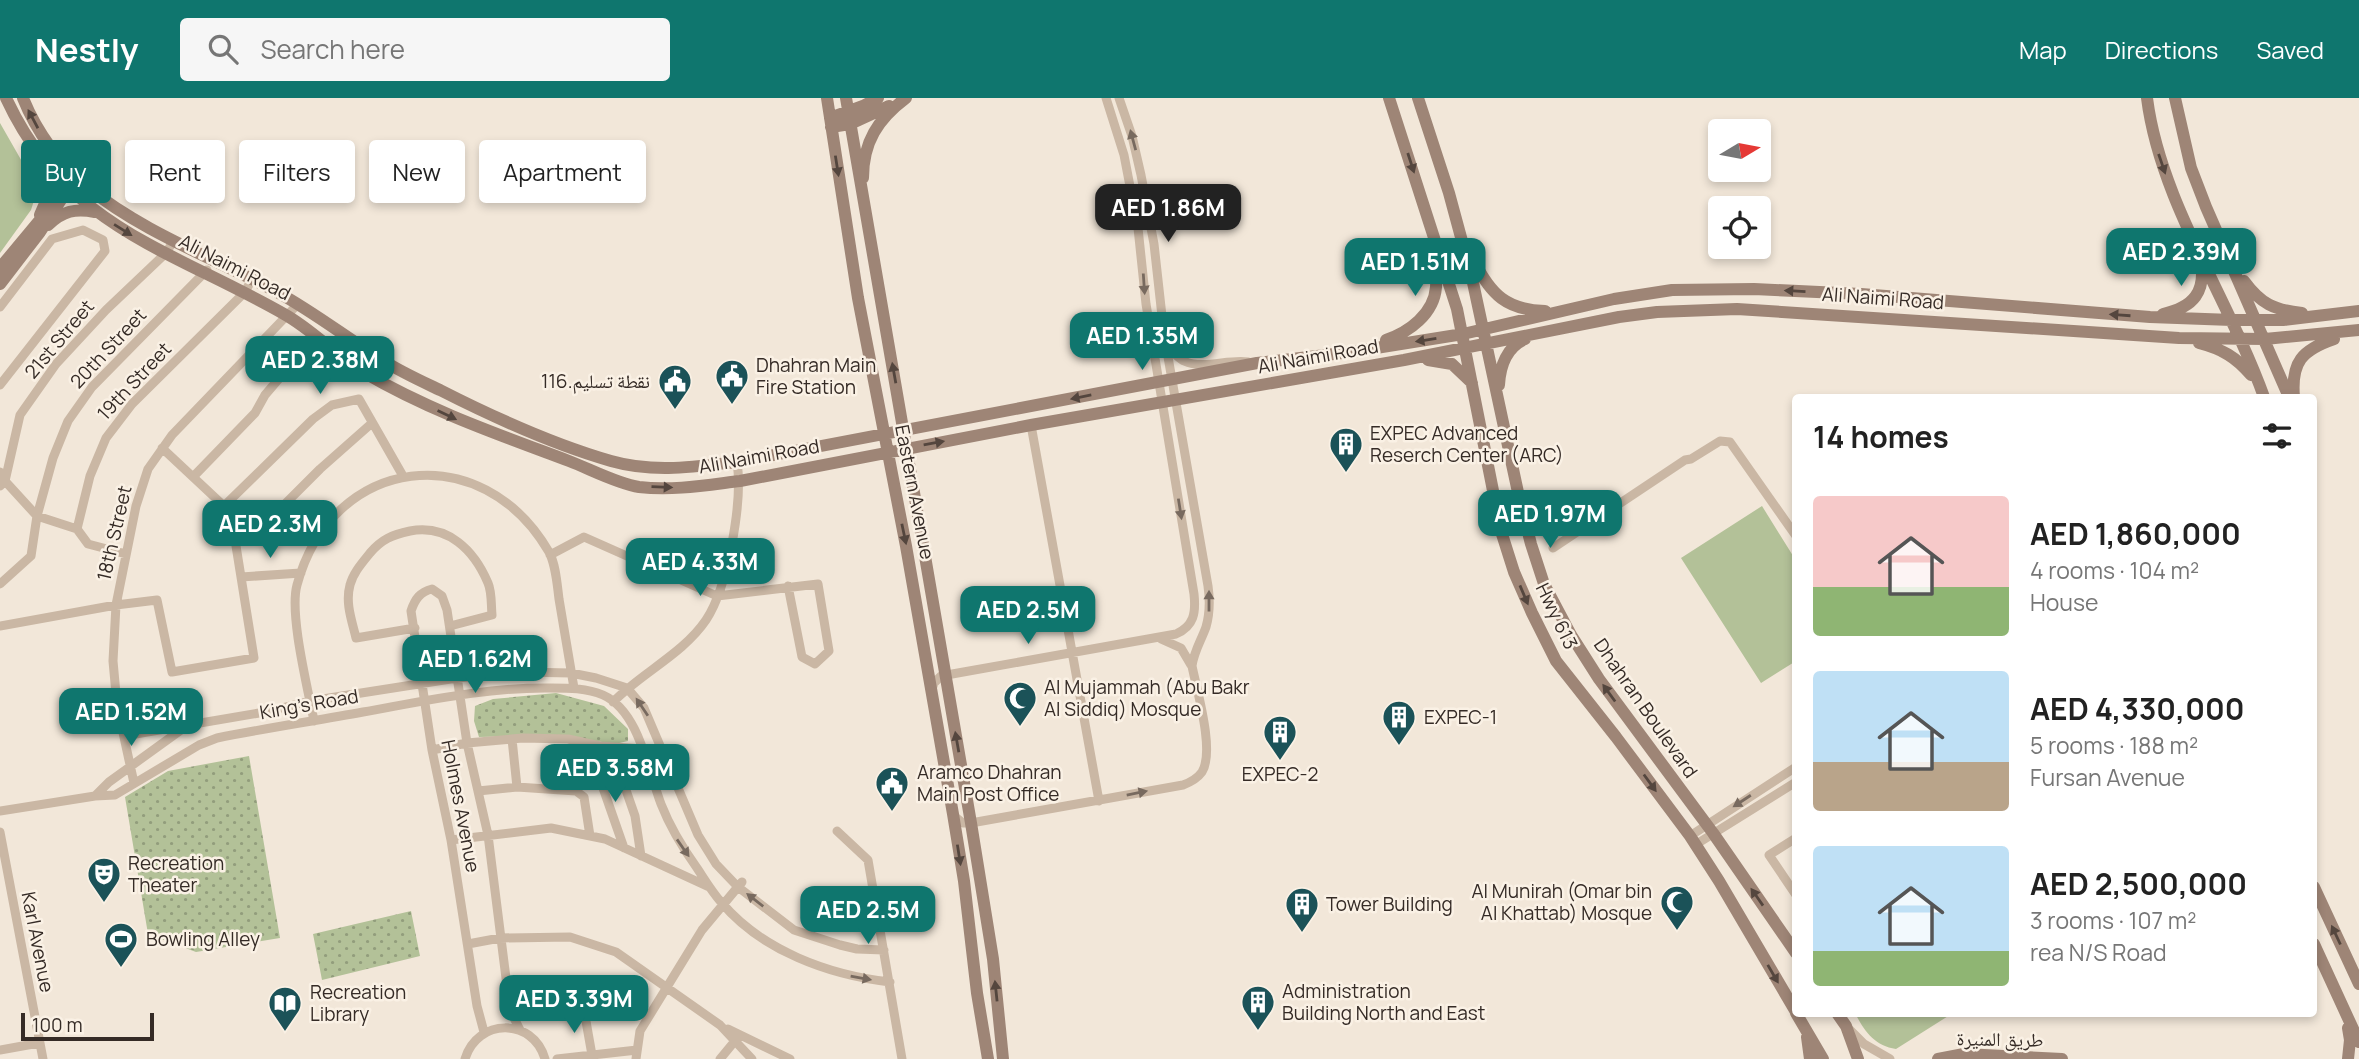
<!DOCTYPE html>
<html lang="en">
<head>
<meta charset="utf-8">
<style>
	:root { --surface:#fff; --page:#f6f6f6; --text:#222; --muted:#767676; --accent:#0f766e }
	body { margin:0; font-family:Manrope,"Noto Naskh Arabic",sans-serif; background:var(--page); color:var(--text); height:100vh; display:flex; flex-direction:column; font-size:26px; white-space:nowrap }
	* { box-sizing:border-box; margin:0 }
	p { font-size:23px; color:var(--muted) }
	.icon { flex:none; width:38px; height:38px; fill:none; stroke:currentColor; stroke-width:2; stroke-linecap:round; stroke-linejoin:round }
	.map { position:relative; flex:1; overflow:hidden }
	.panel { position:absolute; left:1792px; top:296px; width:525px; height:623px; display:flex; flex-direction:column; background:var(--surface); border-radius:7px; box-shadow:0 4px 10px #0003 }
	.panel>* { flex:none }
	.guide { position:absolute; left:21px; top:42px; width:665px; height:63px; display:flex; gap:14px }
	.needle { width:46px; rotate:80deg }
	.tools { position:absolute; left:1708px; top:21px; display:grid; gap:14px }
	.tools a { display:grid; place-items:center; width:63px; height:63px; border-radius:7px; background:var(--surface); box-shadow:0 4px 10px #0003; font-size:35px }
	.scale { position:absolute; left:21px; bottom:18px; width:133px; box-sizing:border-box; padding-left:7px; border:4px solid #352b26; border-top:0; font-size:19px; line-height:24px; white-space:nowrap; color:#352b26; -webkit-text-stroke:5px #faf1e5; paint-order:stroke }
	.price { position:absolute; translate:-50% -60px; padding:0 16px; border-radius:14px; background:var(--accent); color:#fff; font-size:23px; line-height:46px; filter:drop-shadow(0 2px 4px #0008) }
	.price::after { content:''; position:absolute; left:50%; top:42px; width:21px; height:16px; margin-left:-10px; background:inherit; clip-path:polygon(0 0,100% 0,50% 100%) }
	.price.active { background:#222; color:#fff }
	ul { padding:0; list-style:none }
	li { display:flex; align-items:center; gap:21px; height:175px; padding:0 21px }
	li span { display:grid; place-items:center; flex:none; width:196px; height:140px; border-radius:7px; color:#555 }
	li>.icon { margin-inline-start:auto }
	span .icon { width:84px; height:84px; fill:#fffc; stroke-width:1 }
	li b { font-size:30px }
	h2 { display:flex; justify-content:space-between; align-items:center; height:84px; padding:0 21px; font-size:30px }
	.chip { padding:0 24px; border-radius:7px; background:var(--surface); box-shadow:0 4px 10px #0003; font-size:24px; line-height:63px }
	.chip.active { background:var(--accent); color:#fff }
	header { display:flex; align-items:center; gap:42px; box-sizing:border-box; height:98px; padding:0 35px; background:var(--accent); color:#fff }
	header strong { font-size:33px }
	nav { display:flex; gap:38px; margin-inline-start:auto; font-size:24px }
	.search { width:490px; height:63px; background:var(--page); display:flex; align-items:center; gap:18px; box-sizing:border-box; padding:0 24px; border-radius:7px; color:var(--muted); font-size:26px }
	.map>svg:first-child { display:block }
	.grass { fill:#b3c198 }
	.park { fill:url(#park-dots) }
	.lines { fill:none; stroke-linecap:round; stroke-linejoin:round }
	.street { stroke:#cab7a4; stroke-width:9 }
	.secondary { stroke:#9e8576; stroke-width:12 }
	.oneway { fill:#54463e }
	.oneway2 { fill:#786a5f }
	.labels { text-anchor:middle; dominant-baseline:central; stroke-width:5; stroke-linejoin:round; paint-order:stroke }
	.street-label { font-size:19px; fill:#352b26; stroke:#faf1e5 }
	.poi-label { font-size:19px; fill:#352b26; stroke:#faf1e5; text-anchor:start }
</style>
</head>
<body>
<header>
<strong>Nestly</strong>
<div class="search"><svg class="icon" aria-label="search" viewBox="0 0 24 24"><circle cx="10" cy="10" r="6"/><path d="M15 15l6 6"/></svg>Search here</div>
<nav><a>Map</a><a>Directions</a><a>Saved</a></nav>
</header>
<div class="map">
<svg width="2359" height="961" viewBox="0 0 2359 961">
	<defs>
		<pattern id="park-dots" width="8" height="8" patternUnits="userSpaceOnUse" patternTransform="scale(1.75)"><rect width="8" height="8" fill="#b3c198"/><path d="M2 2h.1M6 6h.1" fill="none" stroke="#929d7c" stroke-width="1.8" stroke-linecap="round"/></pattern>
	</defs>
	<rect width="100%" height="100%" fill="#f2e7d9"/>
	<path class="grass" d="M0 25 28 74 36 96 31 112 0 155Z
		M1762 408 1795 461 1796 563 1761 585 1681 460Z
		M1855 915H1953L1896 951C1875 948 1864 933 1855 915Z"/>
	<path class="park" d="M556 595 604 608 628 631V643L615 646 557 637 479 639 474 623 475 608 493 601Z
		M249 658 280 840 196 854 148 836 125 699 168 673Z
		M411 813 420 858 322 882 313 836Z"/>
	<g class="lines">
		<path class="street" d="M0 209 52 141 83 132 103 142 105 153 0 287
			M1166 248C1172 253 1178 260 1184 263 1204 272 1227 261 1248 264
			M1031 327 1099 703
			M0 374 5 383 37 418 77 431 88 446 126 456
			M193 379 255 315 265 297 300 256
			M0 388 5 383 20 317 56 266 106 212 166 155 174 142
			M224 408 313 321 332 307 359 301 403 378
			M77 431 90 378 106 340 132 306 245 194 252 181
			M234 438 251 435 266 428 279 412 320 371 372 325
			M1553 450 1685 362 1691 361 1720 343 1730 344 1796 438
			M550 457 584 439 717 498 818 486 829 553 815 566 802 559 788 488
			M241 479 301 475
			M0 486 31 458 37 418 53 360 68 323 92 289 207 172
			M0 528 116 507 157 502 172 574 254 560 232 423 224 408 162 350
			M415 530 356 540C352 523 345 505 350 487 353 475 362 465 370 455 382 441 392 437 410 433 448 426 474 452 488 485 492 494 491 507 492 517L450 528
			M1161 541 1181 550 1191 567
			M932 591 934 585 941 578 1176 536C1194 528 1196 515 1194 496L1146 206 1138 130 1124 57 1106 0
			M613 604C641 575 683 556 706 522 728 489 743 403 737 364
			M314 623C308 591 289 516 297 487 332 357 482 338 549 454 556 467 557 486 559 501 564 530 569 560 574 590
			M124 638 265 614 310 603 457 580 521 574 571 575 596 580 627 590 644 610 698 737 716 766 738 789 794 832 840 847 857 851 884 852
			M512 641 517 689
			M600 648 595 667 624 750
			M611 649 635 718 641 758
			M432 652 467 645 523 640 568 641 600 648 643 651
			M134 685 117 607 113 563 116 507 136 408 148 371 172 337 297 207
			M478 693 517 689 576 693 584 699 590 738
			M95 698 109 684 185 629
			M0 713 95 698 115 697 199 647 217 640C266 630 314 623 363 614 425 603 488 589 551 590 568 590 587 590 603 597 639 613 648 672 661 706 670 729 682 749 697 770 705 782 712 794 721 804 762 853 829 877 890 884
			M954 718 963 725H971L1183 687C1191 684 1197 681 1202 674 1215 653 1197 593 1192 568 1194 553 1201 543 1206 529 1210 515 1210 502 1208 488L1164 236 1154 146 1141 77 1132 38 1119 0
			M837 733 868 762 902 961
			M0 734 43 961
			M1690 738 1796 669
			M1796 740 1769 757 1796 797
			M451 742 551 730 605 741 709 789
			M1695 747 1796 684
			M468 846 500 840 570 839 616 854 720 927 752 961
			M584 912 592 957
			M728 931 790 961
			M1850 932 1864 946 1890 961
			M484 934 477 908 451 742 432 652 411 513C415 501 420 494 432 491L442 498 447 512 467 645 488 737 510 912 520 932
			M0 952 39 945
			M465 961C477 920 533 919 545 961
			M557 961 637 952
			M636 961 640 933 702 832 742 784
			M720 961 739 938"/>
		<path class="secondary" d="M6 0C66 130 170 151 284 216 313 232 336 258 365 275 430 313 500 337 569 363 590 371 618 386 639 389 673 393 707 387 740 383L1031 327 1404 262 1619 219 1657 214 1737 211 2179 240 2265 241 2359 232
			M23 0C36 33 60 66 87 89 144 135 214 160 277 194 314 214 348 241 384 263 401 274 421 283 440 292 495 320 552 346 611 363 653 375 693 369 737 364L1257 265 1351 254 1463 236 1614 201 1672 192 1754 191 1861 196 2150 219 2232 222H2283L2359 213
			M827 0 858 200 906 448 953 716 964 783 977 895 988 961
			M846 0 971 725 993 861 1003 961
			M1389 0 1457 211 1501 433 1514 474 1532 515 1556 563 1616 639 1690 738 1719 783 1796 914
			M1418 0 1449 95 1472 180 1519 399 1531 446 1544 486 1571 537 1599 581 1713 735 1796 855
			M2147 0C2160 103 2229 201 2264 299
			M2175 0 2191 70 2206 109 2289 299
			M830 20 863 8 878 0
			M831 29 850 26 889 8
			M863 80C863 44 878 21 906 0
			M40 117 50 94 41 66
			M48 127C63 113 75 110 95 114
			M1474 163C1491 197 1507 212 1545 213
			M0 170 49 111
			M2244 183C2261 206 2274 212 2302 215
			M0 186 40 134 72 85
			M2163 216C2194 209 2206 194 2201 162
			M1386 242C1409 234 1434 216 1436 189 1437 175 1433 159 1431 145
			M2199 245C2222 251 2236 259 2251 277
			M1428 262 1452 266 1472 285
			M1499 287C1500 268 1507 249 1525 241
			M2294 299C2291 264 2302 252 2334 241
			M2314 789 2359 886
			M2314 846 2359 944
			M1796 915 1823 961
			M1837 915 1846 928 1858 961
			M1807 939 1810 961
			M1938 961 1964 956 2062 961
			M2348 961 2350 942 2348 930"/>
	</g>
	<defs><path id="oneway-solid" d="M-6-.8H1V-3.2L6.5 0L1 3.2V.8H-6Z" transform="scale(1.75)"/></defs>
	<g class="oneway">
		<use href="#oneway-solid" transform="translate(33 21) rotate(-118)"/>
		<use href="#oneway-solid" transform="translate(1411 65) rotate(72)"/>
		<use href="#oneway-solid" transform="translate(2162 66) rotate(71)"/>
		<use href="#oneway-solid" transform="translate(837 68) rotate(81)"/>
		<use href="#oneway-solid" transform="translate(123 132) rotate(32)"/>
		<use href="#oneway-solid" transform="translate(1795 193) rotate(-177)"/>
		<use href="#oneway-solid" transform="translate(2120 217) rotate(-176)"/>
		<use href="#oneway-solid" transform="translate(1426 242) rotate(171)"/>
		<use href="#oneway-solid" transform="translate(894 275) rotate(-100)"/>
		<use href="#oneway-solid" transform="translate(1081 299) rotate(169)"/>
		<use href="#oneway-solid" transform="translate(447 317) rotate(26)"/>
		<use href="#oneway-solid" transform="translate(934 345) rotate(-10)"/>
		<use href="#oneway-solid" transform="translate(662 389) rotate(2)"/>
		<use href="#oneway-solid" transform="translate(904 436) rotate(78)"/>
		<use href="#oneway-solid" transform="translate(1524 497) rotate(67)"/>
		<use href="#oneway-solid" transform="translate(1609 595) rotate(-126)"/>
		<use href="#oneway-solid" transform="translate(957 644) rotate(-100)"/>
		<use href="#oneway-solid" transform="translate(1650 685) rotate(54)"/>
		<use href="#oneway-solid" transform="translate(959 757) rotate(81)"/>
		<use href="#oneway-solid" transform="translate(1757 799) rotate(-125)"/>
		<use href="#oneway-solid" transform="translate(2336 837) rotate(-115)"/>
		<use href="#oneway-solid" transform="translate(1773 876) rotate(60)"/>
		<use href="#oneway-solid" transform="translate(996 893) rotate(-96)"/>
	</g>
	<g class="oneway2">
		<use href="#oneway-solid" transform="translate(1133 42) rotate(-105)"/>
		<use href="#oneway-solid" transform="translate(1144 186) rotate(86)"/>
		<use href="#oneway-solid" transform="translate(1180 411) rotate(81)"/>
		<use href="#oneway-solid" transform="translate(1209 503) rotate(-90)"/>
		<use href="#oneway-solid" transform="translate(642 609) rotate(-124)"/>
		<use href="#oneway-solid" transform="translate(1137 695) rotate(-11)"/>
		<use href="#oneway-solid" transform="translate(1742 703) rotate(147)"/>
		<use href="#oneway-solid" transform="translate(683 750) rotate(55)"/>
		<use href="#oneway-solid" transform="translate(755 802) rotate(-142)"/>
		<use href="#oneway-solid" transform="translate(861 880) rotate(10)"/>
	</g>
	<defs>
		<symbol id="civic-pin" viewBox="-11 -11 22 30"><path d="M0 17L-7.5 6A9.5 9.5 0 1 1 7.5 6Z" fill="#1b5258" stroke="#faf1e5"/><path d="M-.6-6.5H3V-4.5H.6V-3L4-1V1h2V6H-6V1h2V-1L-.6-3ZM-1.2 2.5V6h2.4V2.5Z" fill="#fff"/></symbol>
		<symbol id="building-pin" viewBox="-11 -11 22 30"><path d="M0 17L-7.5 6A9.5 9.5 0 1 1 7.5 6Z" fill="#1b5258" stroke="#faf1e5"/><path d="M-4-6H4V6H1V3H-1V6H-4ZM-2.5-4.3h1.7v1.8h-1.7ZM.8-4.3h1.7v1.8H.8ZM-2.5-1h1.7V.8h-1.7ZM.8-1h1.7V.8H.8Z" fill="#fff"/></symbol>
		<symbol id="mosque-pin" viewBox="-11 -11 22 30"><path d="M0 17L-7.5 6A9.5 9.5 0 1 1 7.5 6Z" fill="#1b5258" stroke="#faf1e5"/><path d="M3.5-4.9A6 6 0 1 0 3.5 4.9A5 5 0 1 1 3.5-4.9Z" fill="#fff"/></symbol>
		<symbol id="theatre-pin" viewBox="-11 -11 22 30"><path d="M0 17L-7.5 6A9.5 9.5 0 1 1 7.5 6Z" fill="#1b5258" stroke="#faf1e5"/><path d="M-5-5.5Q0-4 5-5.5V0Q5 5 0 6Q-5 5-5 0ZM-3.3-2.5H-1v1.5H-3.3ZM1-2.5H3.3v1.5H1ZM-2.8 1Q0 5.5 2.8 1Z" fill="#fff"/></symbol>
		<symbol id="stadium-pin" viewBox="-11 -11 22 30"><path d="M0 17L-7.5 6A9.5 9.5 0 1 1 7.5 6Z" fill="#1b5258" stroke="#faf1e5"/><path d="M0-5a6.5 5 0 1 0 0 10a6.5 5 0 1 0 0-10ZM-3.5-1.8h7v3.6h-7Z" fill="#fff"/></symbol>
		<symbol id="library-pin" viewBox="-11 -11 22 30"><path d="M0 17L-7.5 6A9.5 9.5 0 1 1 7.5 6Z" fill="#1b5258" stroke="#faf1e5"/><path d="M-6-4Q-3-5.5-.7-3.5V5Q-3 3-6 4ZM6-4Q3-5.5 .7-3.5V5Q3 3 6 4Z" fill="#fff"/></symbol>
	</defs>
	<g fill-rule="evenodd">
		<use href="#civic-pin" x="713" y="259" width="38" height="52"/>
		<use href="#civic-pin" x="656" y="264" width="38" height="52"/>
		<use href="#building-pin" x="1327" y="327" width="38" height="52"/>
		<use href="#mosque-pin" x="1001" y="581" width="38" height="52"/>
		<use href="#building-pin" x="1380" y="600" width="38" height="52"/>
		<use href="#building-pin" x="1261" y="615" width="38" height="52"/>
		<use href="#civic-pin" x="873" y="666" width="38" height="52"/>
		<use href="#theatre-pin" x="85" y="757" width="38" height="52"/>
		<use href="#mosque-pin" x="1658" y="785" width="38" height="52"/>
		<use href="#building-pin" x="1283" y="787" width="38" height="52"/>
		<use href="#stadium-pin" x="102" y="822" width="38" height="52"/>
		<use href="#building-pin" x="1239" y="885" width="38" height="52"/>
		<use href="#library-pin" x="266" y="886" width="38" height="52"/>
	</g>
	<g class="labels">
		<g class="street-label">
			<text transform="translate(235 169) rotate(27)">Ali Naimi Road</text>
			<text transform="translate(1883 200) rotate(4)">Ali Naimi Road</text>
			<text transform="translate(59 241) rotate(-50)">21st Street</text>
			<text transform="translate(108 250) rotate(-47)">20th Street</text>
			<text transform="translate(1318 258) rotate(-10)">Ali Naimi Road</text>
			<text transform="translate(134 283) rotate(-47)">19th Street</text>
			<text transform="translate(759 358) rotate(-10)">Ali Naimi Road</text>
			<text transform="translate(915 394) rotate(79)">Eastern Avenue</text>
			<text transform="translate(114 435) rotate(-77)">18th Street</text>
			<text transform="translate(1557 518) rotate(64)">Hwy 613</text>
			<text transform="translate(309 606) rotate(-10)">King's Road</text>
			<text transform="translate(1646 610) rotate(55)">Dhahran Boulevard</text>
			<text transform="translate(461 708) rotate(79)">Holmes Avenue</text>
			<text transform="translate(38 844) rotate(79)">Karl Avenue</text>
			<text transform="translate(2000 941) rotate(1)">طريق المنيرة</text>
		</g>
		<g class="poi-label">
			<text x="756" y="267">Dhahran Main<tspan x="756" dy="22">Fire Station</tspan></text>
			<text x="650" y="283" text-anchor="end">نقطة تسليم.116</text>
			<text x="1370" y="335">EXPEC Advanced<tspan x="1370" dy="22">Reserch Center (ARC)</tspan></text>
			<text x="1044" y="589">Al Mujammah (Abu Bakr<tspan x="1044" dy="22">Al Siddiq) Mosque</tspan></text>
			<text x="1424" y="619">EXPEC-1</text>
			<text x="917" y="674">Aramco Dhahran<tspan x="917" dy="22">Main Post Office</tspan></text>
			<text x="1280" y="676" text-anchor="middle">EXPEC-2</text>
			<text x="128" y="765">Recreation<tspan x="128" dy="22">Theater</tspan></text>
			<text x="1652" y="793" text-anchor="end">Al Munirah (Omar bin<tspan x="1652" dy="22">Al Khattab) Mosque</tspan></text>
			<text x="1326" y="806">Tower Building</text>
			<text x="146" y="841">Bowling Alley</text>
			<text x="1282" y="893">Administration<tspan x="1282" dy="22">Building North and East</tspan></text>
			<text x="310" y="894">Recreation<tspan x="310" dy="22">Library</tspan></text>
		</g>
	</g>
</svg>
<div class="tools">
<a><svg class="needle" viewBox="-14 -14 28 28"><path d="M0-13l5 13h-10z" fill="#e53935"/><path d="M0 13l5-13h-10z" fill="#767676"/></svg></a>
<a><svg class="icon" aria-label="locate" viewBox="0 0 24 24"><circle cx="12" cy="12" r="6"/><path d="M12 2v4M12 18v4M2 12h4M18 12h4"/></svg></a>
</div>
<div class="scale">100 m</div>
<b class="price active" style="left:1168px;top:146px">AED 1.86M</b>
<b class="price" style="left:2181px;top:190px">AED 2.39M</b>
<b class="price" style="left:1415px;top:200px">AED 1.51M</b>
<b class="price" style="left:1142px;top:274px">AED 1.35M</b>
<b class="price" style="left:320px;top:298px">AED 2.38M</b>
<b class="price" style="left:1550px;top:452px">AED 1.97M</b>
<b class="price" style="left:270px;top:462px">AED 2.3M</b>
<b class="price" style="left:700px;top:500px">AED 4.33M</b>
<b class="price" style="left:1028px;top:548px">AED 2.5M</b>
<b class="price" style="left:475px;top:597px">AED 1.62M</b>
<b class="price" style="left:131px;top:650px">AED 1.52M</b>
<b class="price" style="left:615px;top:706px">AED 3.58M</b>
<b class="price" style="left:868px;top:848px">AED 2.5M</b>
<b class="price" style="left:574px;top:937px">AED 3.39M</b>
<div class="guide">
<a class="chip active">Buy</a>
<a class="chip">Rent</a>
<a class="chip">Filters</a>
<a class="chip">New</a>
<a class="chip">Apartment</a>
</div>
<section class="panel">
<h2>14 homes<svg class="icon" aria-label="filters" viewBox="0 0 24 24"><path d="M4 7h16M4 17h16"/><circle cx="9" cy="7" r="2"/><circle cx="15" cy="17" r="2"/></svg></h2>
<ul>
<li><span style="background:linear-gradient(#f6c9c9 65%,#8fb573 0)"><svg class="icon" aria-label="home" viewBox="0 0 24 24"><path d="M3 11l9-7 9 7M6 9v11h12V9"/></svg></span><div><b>AED 1,860,000</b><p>4 rooms · 104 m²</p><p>House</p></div></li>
<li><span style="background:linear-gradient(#bfe0f5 65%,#b9a48a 0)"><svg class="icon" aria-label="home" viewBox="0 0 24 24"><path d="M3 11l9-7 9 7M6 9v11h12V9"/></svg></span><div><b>AED 4,330,000</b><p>5 rooms · 188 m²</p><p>Fursan Avenue</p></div></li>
<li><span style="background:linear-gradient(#bfe0f5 75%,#8fb573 0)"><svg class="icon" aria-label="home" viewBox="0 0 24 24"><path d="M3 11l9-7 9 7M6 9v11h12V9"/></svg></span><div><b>AED 2,500,000</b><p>3 rooms · 107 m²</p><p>rea N/S Road</p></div></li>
</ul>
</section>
</div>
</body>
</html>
